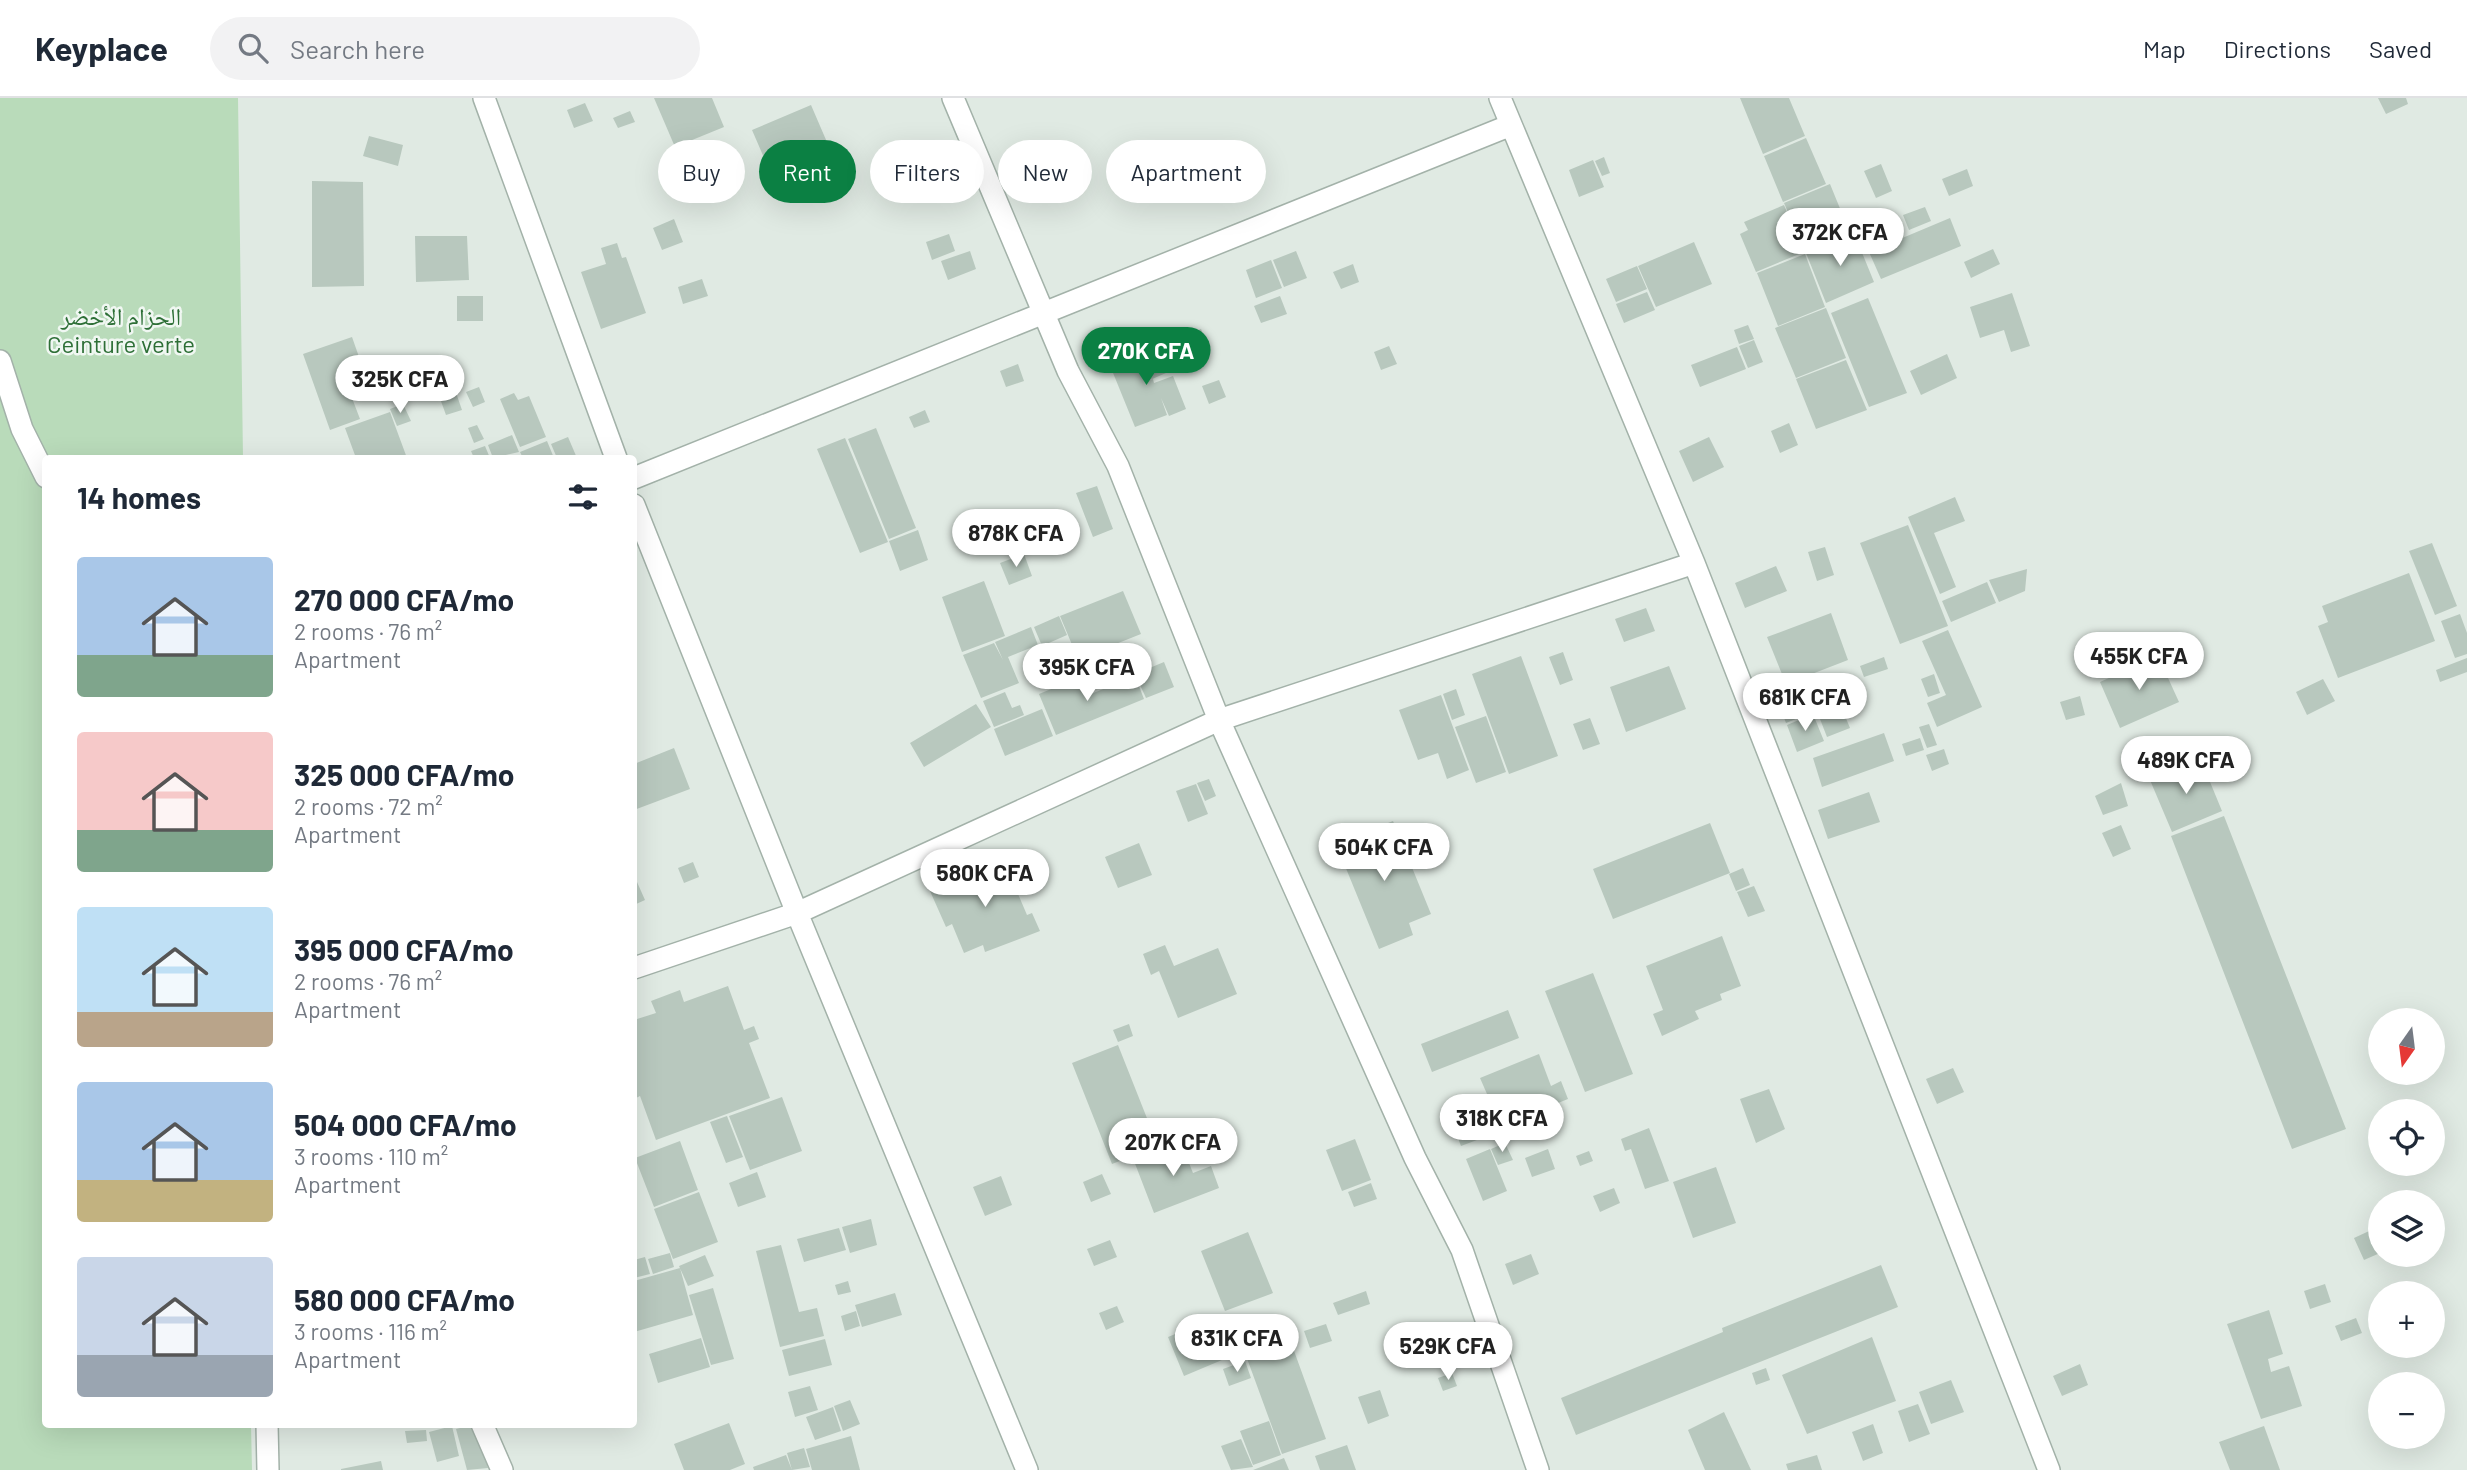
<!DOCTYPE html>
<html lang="en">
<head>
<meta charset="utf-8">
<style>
	:root { --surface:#fff; --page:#f2f2f3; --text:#1f2937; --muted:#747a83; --line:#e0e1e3; --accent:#0b8043 }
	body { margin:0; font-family:Barlow,"Noto Naskh Arabic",sans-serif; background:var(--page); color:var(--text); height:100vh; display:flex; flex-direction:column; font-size:26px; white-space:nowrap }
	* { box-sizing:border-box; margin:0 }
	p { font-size:23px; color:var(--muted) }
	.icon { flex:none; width:38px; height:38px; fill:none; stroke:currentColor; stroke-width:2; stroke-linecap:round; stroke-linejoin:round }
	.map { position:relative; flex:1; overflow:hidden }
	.panel { position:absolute; left:42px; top:357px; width:595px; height:973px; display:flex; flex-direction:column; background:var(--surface); border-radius:7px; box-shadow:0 7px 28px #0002 }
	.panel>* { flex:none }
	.guide { position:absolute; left:658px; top:42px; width:665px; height:63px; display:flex; gap:14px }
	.needle { width:46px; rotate:194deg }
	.fabs { position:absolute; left:2368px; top:910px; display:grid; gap:14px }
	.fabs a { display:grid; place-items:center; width:77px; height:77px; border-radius:50%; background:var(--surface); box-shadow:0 7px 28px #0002; font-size:35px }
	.price { position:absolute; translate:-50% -60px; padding:0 16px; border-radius:24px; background:#fff; color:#222; font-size:23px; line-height:46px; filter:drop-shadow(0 2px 4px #0008) }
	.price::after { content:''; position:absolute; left:50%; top:42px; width:21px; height:16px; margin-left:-10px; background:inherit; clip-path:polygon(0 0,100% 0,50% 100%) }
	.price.selected { background:var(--accent); color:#fff }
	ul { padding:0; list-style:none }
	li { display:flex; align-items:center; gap:21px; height:175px; padding:0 35px }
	li span { display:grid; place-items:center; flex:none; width:196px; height:140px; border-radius:7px; color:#555 }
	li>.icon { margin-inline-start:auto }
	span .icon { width:84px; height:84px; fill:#fffc; stroke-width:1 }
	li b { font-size:30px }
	h2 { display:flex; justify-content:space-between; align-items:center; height:84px; padding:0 35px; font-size:30px }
	.chip { padding:0 24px; border-radius:32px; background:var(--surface); box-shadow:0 7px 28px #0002; font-size:24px; line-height:63px }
	.chip.selected { background:var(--accent); color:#fff }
	header { display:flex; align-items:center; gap:42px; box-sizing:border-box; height:98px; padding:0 35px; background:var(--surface); border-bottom:2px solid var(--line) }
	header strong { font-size:33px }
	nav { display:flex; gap:38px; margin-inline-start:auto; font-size:24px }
	.search { width:490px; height:63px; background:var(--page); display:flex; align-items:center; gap:18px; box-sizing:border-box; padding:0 24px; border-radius:38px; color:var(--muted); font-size:26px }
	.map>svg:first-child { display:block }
	.green { fill:#b9dbba }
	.building { fill:#b8c8be }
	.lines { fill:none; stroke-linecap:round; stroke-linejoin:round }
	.minor-casing { stroke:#a3b2a9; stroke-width:24 }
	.minor { stroke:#fff; stroke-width:21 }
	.labels { text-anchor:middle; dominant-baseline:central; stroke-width:5; stroke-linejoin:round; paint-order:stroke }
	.park-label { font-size:24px; fill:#2d6f36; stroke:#f0f7f2 }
</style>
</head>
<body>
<header>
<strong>Keyplace</strong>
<div class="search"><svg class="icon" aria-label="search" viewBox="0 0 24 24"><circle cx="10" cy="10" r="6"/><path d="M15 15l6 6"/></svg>Search here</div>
<nav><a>Map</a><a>Directions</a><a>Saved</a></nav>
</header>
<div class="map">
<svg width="2467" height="1372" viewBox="0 0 2467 1372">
	<rect width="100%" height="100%" fill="#e0eae3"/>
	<path class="green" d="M0 0H238L243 360H46V1326L251 1327 252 1372H0Z"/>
	<path class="building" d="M654 0H712L724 29 675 49Z
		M1740 0H1789L1805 38 1763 56Z
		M2378 0H2406L2408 6 2386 16Z
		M585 5 593 23 574 30 567 12Z
		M811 7 839 72 780 97 752 32Z
		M630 13 635 24 618 30 613 20Z
		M369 38 403 47 398 68 363 58Z
		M1806 40 1826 86 1783 104 1764 58Z
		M1604 59 1610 75 1602 78 1595 63Z
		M1593 62 1604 89 1579 99 1569 72Z
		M1881 66 1892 93 1876 100 1864 73Z
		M1967 71 1973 88 1949 98 1942 81Z
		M312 83 363 84 364 188 312 189Z
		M1830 86 1850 135 1805 154 1784 105Z
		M1784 107 1804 154 1756 174 1740 136 1748 132 1744 124Z
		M1925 109 1931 123 1909 132 1903 117Z
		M1950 120 1961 148 1881 181 1869 154Z
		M674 121 683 144 662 152 653 130Z
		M1854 135 1874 184 1826 205 1806 155Z
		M949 136 955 153 932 162 926 144Z
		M415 138H467L469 182 416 184Z
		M1694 144 1712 186 1656 209 1638 168Z
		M617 145 622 160 626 159 646 215 601 231 581 174 606 166 601 150Z
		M1993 151 2000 166 1971 180 1964 164Z
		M970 153 976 171 948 182 941 163Z
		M1296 153 1307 180 1284 189 1273 162Z
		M1805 156 1825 209 1778 228 1757 175Z
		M1271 162 1282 190 1256 200 1246 172Z
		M1353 166 1359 184 1341 191 1333 174Z
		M1637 168 1647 191 1616 204 1606 181Z
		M702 181 708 198 683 206 678 189Z
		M1647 194 1655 212 1624 225 1616 206Z
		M2012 195 2030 248 2011 254 2004 232 1980 240 1970 209Z
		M457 198H483V223H457Z
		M1280 198 1287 216 1261 225 1254 208Z
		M1868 200 1907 295 1869 309 1831 215Z
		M1826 210 1846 260 1796 280 1775 230Z
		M1748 227 1754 241 1739 246 1734 232Z
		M1201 231 1206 244 1194 249 1189 236Z
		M352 239 371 293 352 300 360 321 330 332 303 256Z
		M1754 242 1763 264 1748 270 1739 248Z
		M1155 247 1166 275 1143 285 1153 281 1154 285 1173 278 1186 311 1169 318 1161 300 1167 317 1135 329 1109 265Z
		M1389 248 1397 266 1381 272 1374 254Z
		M1737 249 1746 271 1700 289 1691 267Z
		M1947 256 1957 280 1921 297 1910 273Z
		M1846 262 1867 312 1816 331 1796 281Z
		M1018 266 1024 283 1006 289 1000 273Z
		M1219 282 1226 299 1209 306 1202 288Z
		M454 289 462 312 446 317 438 295Z
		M479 289 485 304 473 309 466 294Z
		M514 295 518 302 529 298 546 339 520 349 500 301Z
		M403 306 411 323 397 328 390 311Z
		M925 312 930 324 914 330 909 319Z
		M390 314 407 360H356L345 330Z
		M1789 325 1798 347 1780 355 1771 333Z
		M477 327 484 341 474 345 468 330Z
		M876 330 916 430 889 441 848 341Z
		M512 337 519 354 493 360 488 347Z
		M568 339 577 360H557L551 346Z
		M1709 339 1724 369 1693 384 1679 353Z
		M845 340 888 444 860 455 817 351Z
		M547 343 554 360H523L520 354Z
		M485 348 490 360H474L471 353Z
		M1097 388 1113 431 1093 439 1076 395Z
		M1955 399 1965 423 1934 435 1956 489 1940 496 1908 419Z
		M1908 427 1948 528 1900 546 1860 445Z
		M918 432 928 462 900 473 889 443Z
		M2432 445 2457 508 2435 517 2409 453Z
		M1825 449 1834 477 1817 483 1808 454Z
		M1024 456 1032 478 1009 487 1000 465Z
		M1776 468 1787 493 1745 510 1735 485Z
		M2027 471 2025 493 1999 504 1989 482Z
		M2409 475 2435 543 2338 580 2318 528 2328 524 2322 508Z
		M984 483 1005 538 962 554 942 499Z
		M1987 484 1996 505 1951 524 1942 503Z
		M1123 493 1141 536 1078 561 1060 518Z
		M1646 510 1655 533 1624 544 1615 521Z
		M1831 515 1848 562 1786 586 1767 539Z
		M2460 516 2467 535V556L2455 560 2441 523Z
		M1059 518 1067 537 1042 548 1034 529Z
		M1031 529 1038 547 1008 559 1019 585 981 600 963 557 994 545 1003 562 995 544Z
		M1948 532 1982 609 1937 629 1927 605 1946 597 1922 543Z
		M1563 554 1573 582 1560 587 1549 559Z
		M1521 558 1558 658 1509 676 1472 576Z
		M2158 558 2179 604 2120 630 2100 584Z
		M1884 559 1888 571 1864 579 1860 568Z
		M2467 560V574L2440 584 2436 572Z
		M1164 564 1174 589 1146 600 1135 576Z
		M1091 565 1096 579 1083 583 1078 569Z
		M1669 568 1686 611 1626 634 1610 589Z
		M1934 576 1940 595 1928 599 1921 581Z
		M1135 578 1144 601 1056 637 1039 596 1078 580 1085 596 1090 593 1091 596Z
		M2323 581 2335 603 2307 617 2296 594Z
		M1812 585 1823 610 1786 625 1776 599Z
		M1456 591 1465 617 1452 622 1443 596Z
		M1005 594 1012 610 1020 607 1024 617 994 629 983 603Z
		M1441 597 1469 672 1447 681 1438 655 1418 662 1399 612Z
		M2080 598 2085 617 2066 622 2060 604Z
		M976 606 991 629 924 669 910 645Z
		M1042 611 1053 638 1005 658 994 631Z
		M1843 613 1850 630 1827 639 1820 621Z
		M1813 616 1824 643 1797 654 1787 627Z
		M1486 618 1506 674 1476 685 1455 629Z
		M1590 620 1600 646 1583 652 1573 626Z
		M1929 626 1937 647 1927 650 1919 629Z
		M1884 635 1894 663 1822 689 1813 660Z
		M1920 640 1924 652 1906 658 1902 646Z
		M674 650 690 691 634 712V666Z
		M1944 651 1949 666 1932 673 1926 657Z
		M2201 662 2222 713 2172 734 2150 682Z
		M1209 681 1216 698 1205 703 1197 685Z
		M2121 685 2128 708 2103 717 2095 698Z
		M1196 686 1208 716 1188 724 1176 693Z
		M1869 694 1880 724 1828 741 1818 712Z
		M2224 718 2346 1031 2292 1051 2171 738Z
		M1393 723 1431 816 1409 825 1413 837 1379 851 1336 746Z
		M1710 725 1730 775 1613 821 1593 771Z
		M2121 727 2131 751 2113 759 2102 735Z
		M1139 745 1152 777 1118 790 1105 759Z
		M1004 763 1027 817 1032 815 1040 833 985 854 983 847 964 855 952 826 946 829 930 793Z
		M693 764 699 779 684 785 678 770Z
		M1743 770 1750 787 1736 793 1729 776Z
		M637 784 645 802 634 807V785Z
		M1754 788 1765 813 1748 819 1737 794Z
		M1722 838 1741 888 1720 896 1722 902 1695 913 1699 921 1662 938 1653 916 1663 912 1646 868Z
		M1165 847 1174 868 1218 850 1237 896 1178 920 1159 873 1151 877 1143 856Z
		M1593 875 1633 976 1585 994 1545 893Z
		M728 888 744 932 754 928 759 941 749 945 770 1000 656 1042 640 998 634 1001V922L656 915 651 903 680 892 684 904Z
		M1508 912 1519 940 1432 974 1421 946Z
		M1129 926 1133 938 1118 944 1113 932Z
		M1118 947 1158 1048 1112 1066 1072 965Z
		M1539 956 1551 988 1561 983 1568 1001 1501 1028 1480 980Z
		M1953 970 1964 994 1937 1006 1926 981Z
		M1769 991 1785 1031 1756 1045 1740 1001Z
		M782 999 802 1053 750 1072 729 1018Z
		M727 1018 743 1059 726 1065 710 1024Z
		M1471 1028 1477 1042 1461 1048 1456 1035Z
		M1649 1030 1669 1083 1645 1091 1631 1051 1625 1053 1621 1041Z
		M1355 1041 1371 1082 1342 1093 1326 1052Z
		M680 1043 698 1092 654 1109 635 1060Z
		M1181 1045 1193 1075 1211 1068 1219 1090 1154 1115 1134 1063Z
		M1505 1045 1513 1062 1498 1067 1491 1051Z
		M1490 1051 1507 1093 1483 1103 1466 1061Z
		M1548 1051 1555 1071 1532 1079 1525 1060Z
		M1589 1053 1593 1063 1580 1068 1576 1058Z
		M1716 1069 1736 1125 1693 1140 1673 1084Z
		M757 1074 766 1099 738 1109 729 1085Z
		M1102 1076 1111 1096 1091 1104 1083 1084Z
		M1001 1078 1012 1107 985 1118 973 1089Z
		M1371 1085 1377 1101 1354 1109 1348 1094Z
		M1614 1090 1620 1105 1600 1114 1593 1098Z
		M699 1094 718 1144 673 1161 654 1111Z
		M871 1121 877 1147 850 1155 842 1129Z
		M2380 1128V1155L2364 1162 2354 1140Z
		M839 1130 846 1152 804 1164 797 1141Z
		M1248 1134 1273 1195 1225 1213 1201 1153Z
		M1110 1142 1117 1159 1094 1168 1087 1151Z
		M781 1147 799 1214 817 1210 824 1238 780 1249 756 1153Z
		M670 1155 674 1169 653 1176 648 1161Z
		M1531 1156 1539 1176 1513 1187 1505 1166Z
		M705 1157 714 1178 688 1188 679 1168Z
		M645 1159 650 1176 634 1180V1162Z
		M1881 1167 1898 1209 1576 1337 1561 1300 1723 1234 1722 1230Z
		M680 1170 693 1217 634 1234V1183Z
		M848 1183 851 1194 838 1197 835 1187Z
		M2325 1186 2331 1204 2310 1211 2304 1193Z
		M713 1190 734 1261 711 1267 689 1197Z
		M1366 1193 1370 1206 1338 1217 1333 1205Z
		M895 1195 902 1217 862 1229 855 1207Z
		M1117 1208 1124 1224 1106 1232 1099 1215Z
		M2269 1212 2283 1256 2268 1261 2271 1274 2289 1268 2302 1308 2261 1321 2227 1226Z
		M856 1213 860 1228 845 1233 841 1218Z
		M1224 1216 1241 1254 1184 1278 1168 1239Z
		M2356 1220 2362 1235 2341 1243 2335 1228Z
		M1326 1226 1332 1243 1310 1250 1304 1233Z
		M1252 1232 1258 1249 1242 1255 1236 1238Z
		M1289 1239 1326 1341 1282 1356 1245 1255Z
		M1872 1239 1896 1303 1807 1336 1782 1277Z
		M701 1240 710 1269 658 1285 649 1256Z
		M825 1241 832 1267 789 1278 782 1252Z
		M1245 1263 1251 1280 1229 1288 1223 1271Z
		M2080 1266 2088 1287 2062 1298 2053 1278Z
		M1766 1270 1770 1282 1756 1287 1752 1275Z
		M1452 1275 1457 1288 1443 1293 1438 1280Z
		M1951 1282 1964 1314 1931 1326 1919 1294Z
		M810 1288 818 1312 795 1319 788 1294Z
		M1380 1292 1389 1318 1368 1326 1358 1299Z
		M850 1302 860 1326 843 1333 834 1308Z
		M1918 1306 1930 1336 1909 1344 1898 1313Z
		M833 1309 841 1333 815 1342 806 1319Z
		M1724 1314 1751 1372H1705L1688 1332Z
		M1269 1323 1281 1357 1253 1367 1240 1333Z
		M729 1325 745 1366 730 1372H684L674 1346Z
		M476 1326 488 1370 467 1372 456 1331Z
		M1873 1326 1883 1355 1863 1363 1852 1334Z
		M452 1328 459 1358 437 1364 429 1334Z
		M2264 1328 2280 1372H2230L2219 1344Z
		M426 1332 427 1343 407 1345 405 1333Z
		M851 1338 860 1372H812L806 1351Z
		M1241 1341 1253 1369 1231 1372 1221 1348Z
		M1347 1347 1356 1372H1320L1315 1358Z
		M804 1350 810 1369 792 1372 787 1355Z
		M786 1357 792 1372H754L753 1369Z
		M1817 1357 1822 1372H1788L1786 1366Z
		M1284 1360 1289 1372H1253Z
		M381 1363 383 1372H341V1371Z"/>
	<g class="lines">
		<defs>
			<path id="minor" d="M484 0 616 360
				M953 0 1068 273 1118 368 1219 622 1415 1060 1462 1152 1538 1372
				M1500 0 1694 465 2049 1372
				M0 263 22 331 46 379
				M634 380 1511 27
				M634 407 797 815 1027 1372
				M634 870 797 815 1219 622 1694 465
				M267 1326 268 1372
				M482 1326 502 1372"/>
		</defs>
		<use href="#minor" class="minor-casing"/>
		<use href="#minor" class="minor"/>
	</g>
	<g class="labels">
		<g class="park-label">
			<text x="121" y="217">الحزام الأخضر<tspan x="121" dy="28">Ceinture verte</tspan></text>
		</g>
	</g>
</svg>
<div class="fabs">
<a><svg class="needle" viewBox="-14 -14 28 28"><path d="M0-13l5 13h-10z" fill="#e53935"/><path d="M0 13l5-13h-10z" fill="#747a83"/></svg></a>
<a><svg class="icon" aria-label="locate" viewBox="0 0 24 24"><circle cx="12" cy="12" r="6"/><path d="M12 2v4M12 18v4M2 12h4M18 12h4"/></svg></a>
<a><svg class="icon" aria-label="layers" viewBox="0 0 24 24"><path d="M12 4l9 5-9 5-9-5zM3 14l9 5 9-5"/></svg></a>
<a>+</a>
<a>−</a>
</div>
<b class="price" style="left:1840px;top:170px">372K CFA</b>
<b class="price selected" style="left:1146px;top:289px">270K CFA</b>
<b class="price" style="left:400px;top:317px">325K CFA</b>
<b class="price" style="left:1016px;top:471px">878K CFA</b>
<b class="price" style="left:2139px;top:594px">455K CFA</b>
<b class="price" style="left:1087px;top:605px">395K CFA</b>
<b class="price" style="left:1805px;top:635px">681K CFA</b>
<b class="price" style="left:2186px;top:698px">489K CFA</b>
<b class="price" style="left:1384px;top:785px">504K CFA</b>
<b class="price" style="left:985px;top:811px">580K CFA</b>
<b class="price" style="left:1502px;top:1056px">318K CFA</b>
<b class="price" style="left:1173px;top:1080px">207K CFA</b>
<b class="price" style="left:1237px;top:1276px">831K CFA</b>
<b class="price" style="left:1448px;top:1284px">529K CFA</b>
<div class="guide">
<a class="chip">Buy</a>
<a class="chip selected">Rent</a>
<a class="chip">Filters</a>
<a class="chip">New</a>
<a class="chip">Apartment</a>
</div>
<section class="panel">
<h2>14 homes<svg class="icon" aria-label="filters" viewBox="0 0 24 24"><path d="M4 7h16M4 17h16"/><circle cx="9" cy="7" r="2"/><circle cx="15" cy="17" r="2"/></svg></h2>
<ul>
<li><span style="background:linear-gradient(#a9c7e8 70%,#7fa58c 0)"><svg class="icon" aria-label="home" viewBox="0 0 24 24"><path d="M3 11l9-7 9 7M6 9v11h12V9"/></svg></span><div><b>270 000 CFA/mo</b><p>2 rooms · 76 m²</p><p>Apartment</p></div></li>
<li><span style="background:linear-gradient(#f6c9c9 70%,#7fa58c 0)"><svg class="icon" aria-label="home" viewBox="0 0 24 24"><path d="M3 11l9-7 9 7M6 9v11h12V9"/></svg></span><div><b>325 000 CFA/mo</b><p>2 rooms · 72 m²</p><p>Apartment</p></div></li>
<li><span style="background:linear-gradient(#bfe0f5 75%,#b9a48a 0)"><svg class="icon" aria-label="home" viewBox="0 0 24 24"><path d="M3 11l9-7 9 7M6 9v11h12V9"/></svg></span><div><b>395 000 CFA/mo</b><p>2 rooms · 76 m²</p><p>Apartment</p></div></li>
<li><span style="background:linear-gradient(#a9c7e8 70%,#c2b280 0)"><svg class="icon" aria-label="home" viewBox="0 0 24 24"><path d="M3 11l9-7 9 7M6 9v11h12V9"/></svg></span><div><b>504 000 CFA/mo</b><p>3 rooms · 110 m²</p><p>Apartment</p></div></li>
<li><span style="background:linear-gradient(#c9d6e8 70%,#9aa5b1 0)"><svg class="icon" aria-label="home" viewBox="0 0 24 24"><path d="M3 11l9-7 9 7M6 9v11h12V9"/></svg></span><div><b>580 000 CFA/mo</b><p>3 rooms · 116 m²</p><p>Apartment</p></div></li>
</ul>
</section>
</div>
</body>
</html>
